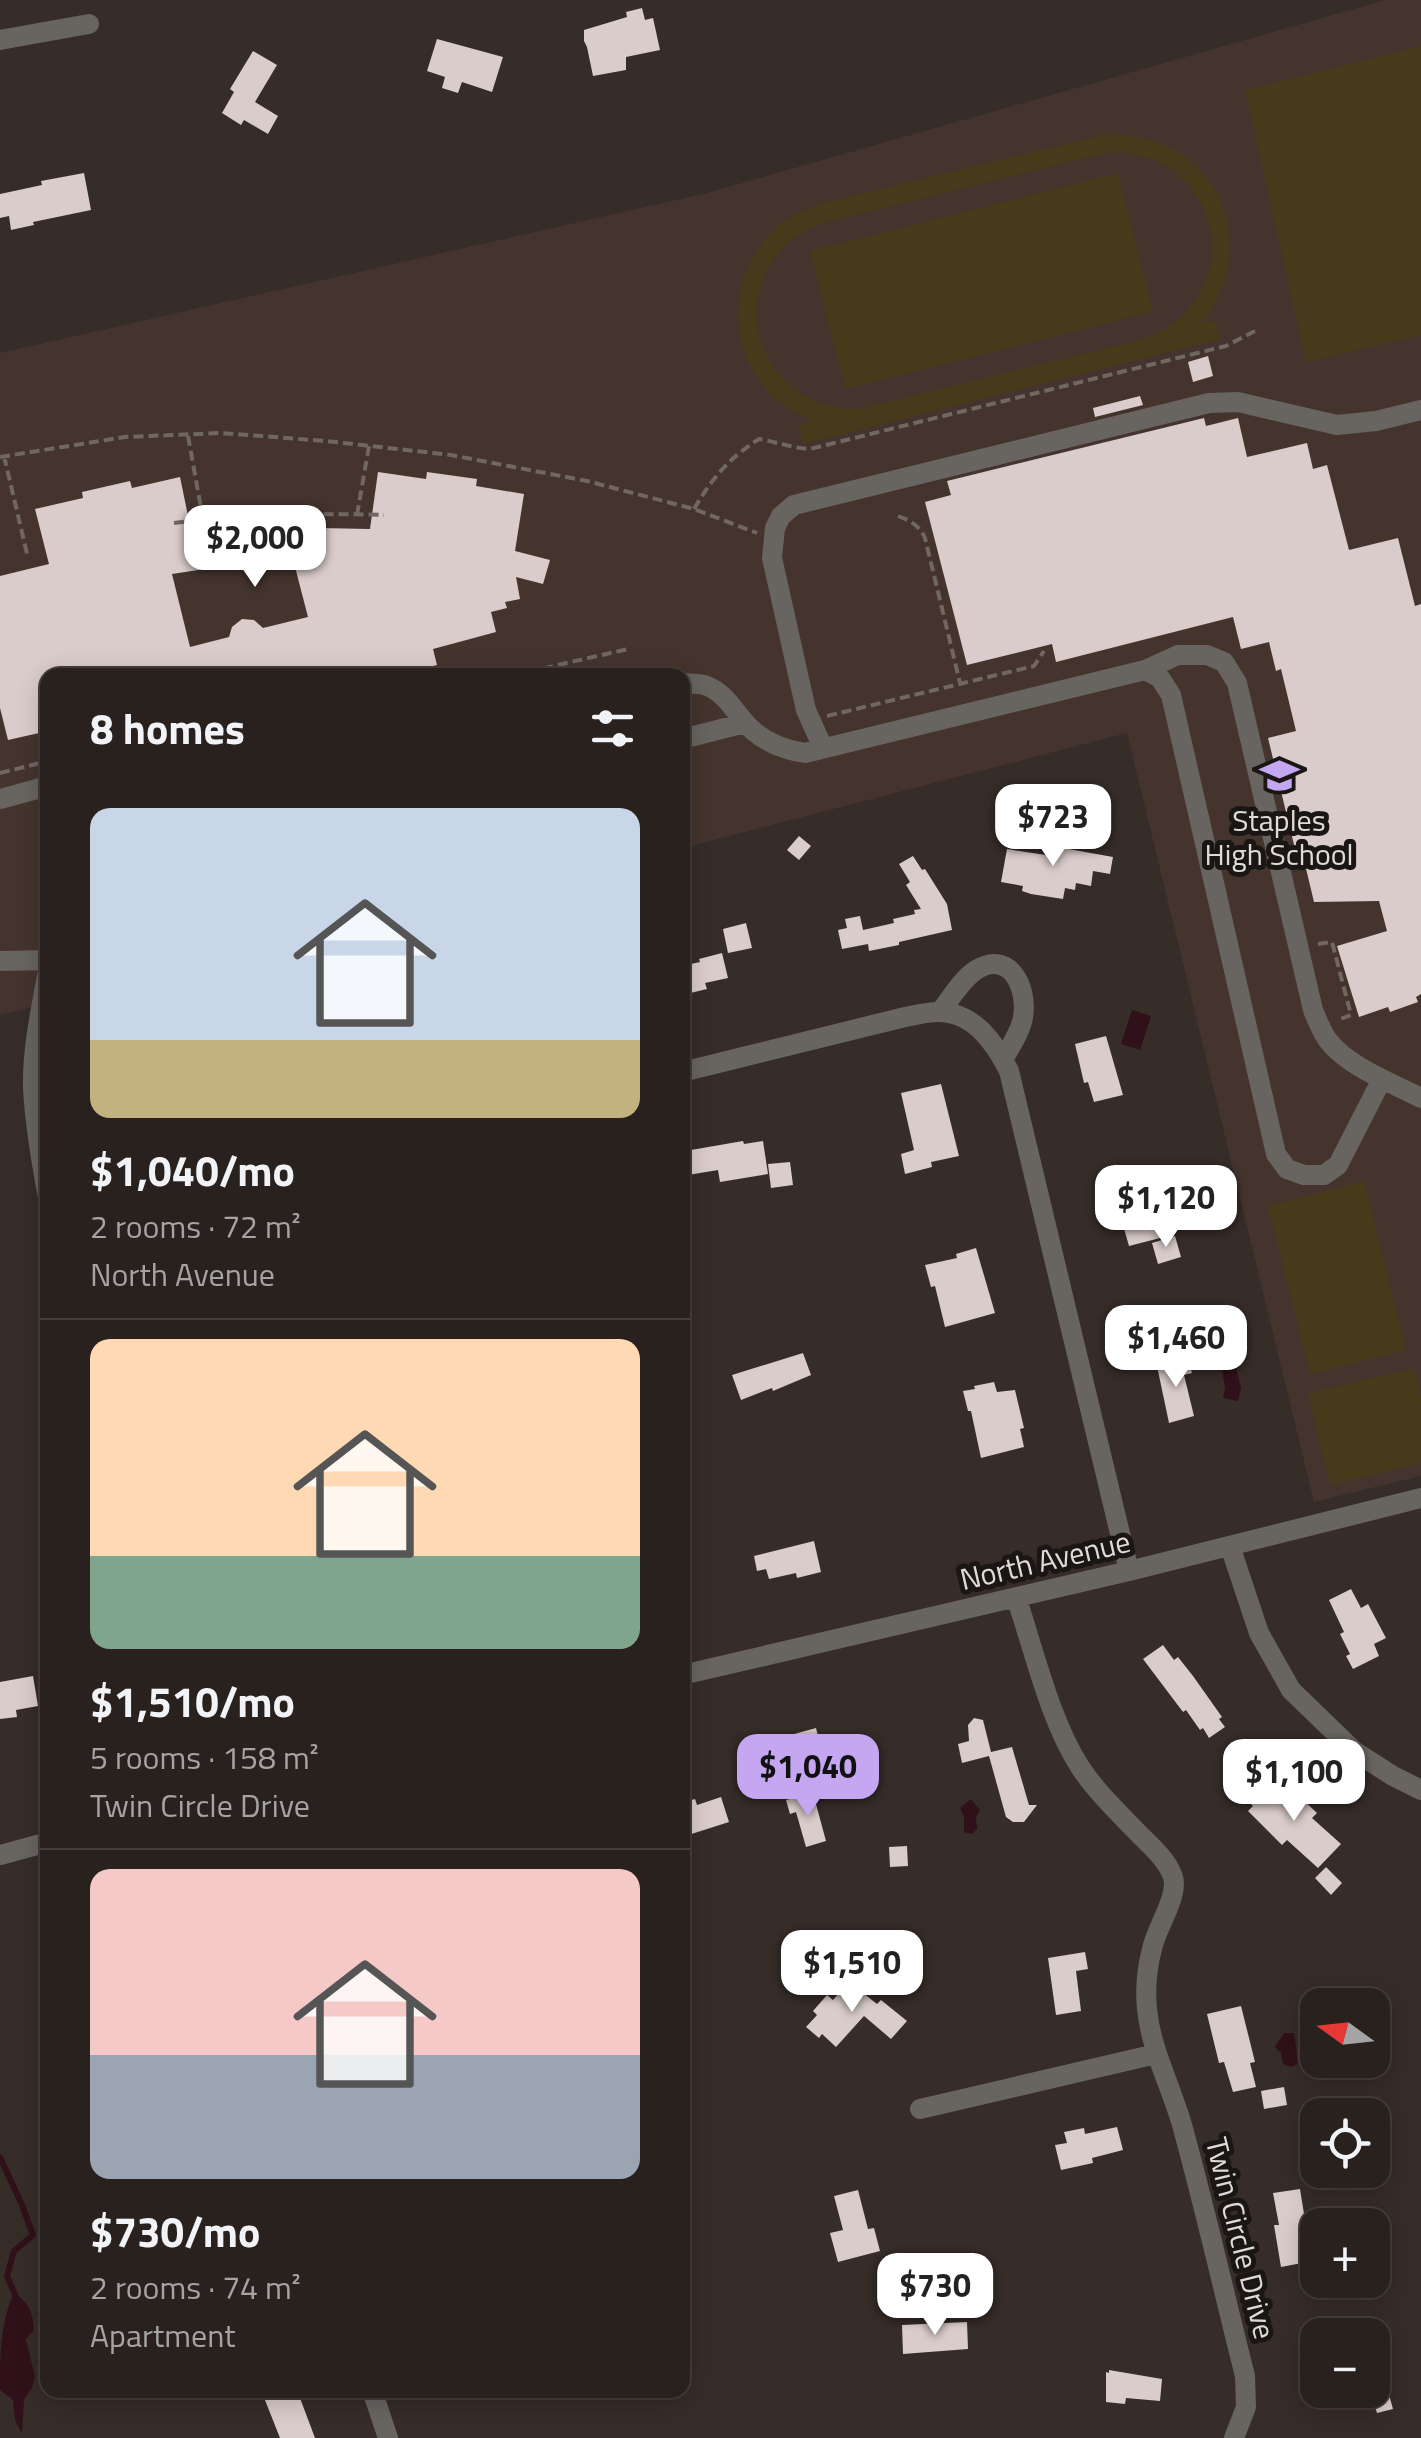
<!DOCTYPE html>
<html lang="en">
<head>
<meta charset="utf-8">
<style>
	:root { --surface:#28211e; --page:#302927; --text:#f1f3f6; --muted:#a5a3a4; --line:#443e3c; --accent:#c5a7f1 }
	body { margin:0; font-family:"Titillium Web",sans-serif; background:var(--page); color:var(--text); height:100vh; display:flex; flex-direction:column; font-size:38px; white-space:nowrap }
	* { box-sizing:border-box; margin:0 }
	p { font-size:32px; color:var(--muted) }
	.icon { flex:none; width:55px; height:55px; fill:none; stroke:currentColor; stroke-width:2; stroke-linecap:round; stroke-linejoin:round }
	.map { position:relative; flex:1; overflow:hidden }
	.sheet { position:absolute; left:40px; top:668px; width:650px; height:1730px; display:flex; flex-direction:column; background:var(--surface); border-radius:20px; box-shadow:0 5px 25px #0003,0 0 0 2px var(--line) }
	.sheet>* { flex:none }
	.needle { width:65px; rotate:285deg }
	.fabs { position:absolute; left:1300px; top:1988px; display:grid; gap:20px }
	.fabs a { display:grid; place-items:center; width:90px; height:90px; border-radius:20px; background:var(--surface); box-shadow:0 5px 25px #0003,0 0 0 2px var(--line); font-size:50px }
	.price { position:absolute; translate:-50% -85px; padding:0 22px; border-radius:20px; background:#fff; color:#222; font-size:32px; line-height:65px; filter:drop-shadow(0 2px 5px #0008) }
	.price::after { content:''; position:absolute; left:50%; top:60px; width:30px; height:22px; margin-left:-15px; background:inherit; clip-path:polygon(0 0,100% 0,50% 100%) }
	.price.active { background:var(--accent); color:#111 }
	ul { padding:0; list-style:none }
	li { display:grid; align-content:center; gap:20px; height:530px; padding:0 50px }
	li+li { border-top:2px solid var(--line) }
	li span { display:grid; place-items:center; height:310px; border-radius:20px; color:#555 }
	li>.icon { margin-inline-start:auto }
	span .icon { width:180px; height:180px; fill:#fffc; stroke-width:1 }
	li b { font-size:42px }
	h2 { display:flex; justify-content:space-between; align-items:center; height:120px; padding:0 50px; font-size:42px }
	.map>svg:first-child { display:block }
	.built { fill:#44342d }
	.green { fill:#463a1b; fill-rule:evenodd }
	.water { fill:#301119 }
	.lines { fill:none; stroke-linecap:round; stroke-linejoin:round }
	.stream { stroke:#301119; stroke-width:6 }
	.building { fill:#daccca; fill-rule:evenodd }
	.path { stroke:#706763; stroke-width:4; stroke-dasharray:10 5; stroke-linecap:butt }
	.minor { stroke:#686460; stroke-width:20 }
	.labels { text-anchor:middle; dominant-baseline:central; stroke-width:10; stroke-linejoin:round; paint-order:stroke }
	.poi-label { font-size:30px; fill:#e1dbd8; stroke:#1a1614 }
	.street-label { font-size:30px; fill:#e1dbd8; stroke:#1a1614 }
</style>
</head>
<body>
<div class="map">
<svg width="1421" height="2438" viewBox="0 0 1421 2438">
	<rect width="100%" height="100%" fill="#362c28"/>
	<path class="built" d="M1385 0H1421V1476L1314 1502 1127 733 683 848 682 675H48L47 1004 0 1015V353L703 194Z"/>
	<path class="green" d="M1421 46V335L1306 362 1245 90Z
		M1108 134C1214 133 1266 239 1202 323L1215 321 1220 339 803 444 798 425 811 421C795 413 779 404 767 390 725 345 730 270 775 229 789 217 805 209 823 203ZM1110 152C1227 152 1251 303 1140 340L857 409C742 407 718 260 826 222Z
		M1118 173 1153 311 845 389 810 251Z
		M1364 1181 1406 1350 1310 1374 1268 1206Z
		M1414 1368 1421 1397V1463L1330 1485 1308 1393Z"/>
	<path class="water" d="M1001 806 1035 812 1033 827 998 821Z
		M1132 1010 1151 1016 1140 1050 1121 1044Z
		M1236 1367 1241 1388 1238 1401 1223 1398 1225 1388 1222 1370Z
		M971 1799 980 1810 976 1817 977 1829 972 1834 964 1832V1817L960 1808Z
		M1284 2033H1294C1295 2038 1298 2059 1297 2064L1291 2067 1283 2064 1281 2053 1275 2047Z
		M14 2293C29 2302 33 2313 34 2330L26 2339 35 2377 32 2388 24 2399 22 2434 15 2420 13 2400 0 2390C0 2357 0 2323 14 2293Z"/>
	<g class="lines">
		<path class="stream" d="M0 2157 22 2205 33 2235 14 2251 7 2276 16 2297"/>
	</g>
	<path class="building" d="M642 8 645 20 653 18 660 50 626 57V70L593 76 587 47 584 41V30L627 17 626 12Z
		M437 39 503 57 492 92 462 82 458 93 442 88 445 77 427 71Z
		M253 51 277 65 255 102 278 116 268 134 244 120 241 125 222 113 234 92 230 89Z
		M84 173 91 210 33 222 34 225 11 230 9 216 0 218V194L42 185 41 181Z
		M1208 356 1213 376 1193 382 1188 362Z
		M1140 396 1143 405 1095 417 1093 408Z
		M1204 418 1206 426 1238 418 1247 457 1307 443 1313 469 1327 465 1349 550 1398 538 1415 606 1421 604V994L1416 997 1418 1002 1390 1012 1388 1007 1359 1017 1337 946 1387 931 1379 901 1314 902 1303 856 1297 857 1268 738 1296 731 1281 669 1276 671 1269 642 1241 649 1233 617 1056 662 1052 644 967 665 925 502 951 495 947 481Z
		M378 472 426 479 427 472 477 479 476 486 524 494 515 551 550 560 543 584 516 577 520 599 505 602 507 608 491 612 496 632 433 649 437 665 398 675H48V731L8 740 0 708V576L49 564 35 509 83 498 82 492 130 481 132 488 180 477 192 535 268 527 370 529ZM294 563 308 617 263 628 254 620 242 619 232 627 229 637 190 647 172 574 205 569Z
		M799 836 811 846 799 860 787 850Z
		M1050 837 1065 839 1063 848 1113 857 1110 874 1093 871 1091 886 1076 883 1075 890 1065 888 1063 899 1031 894 1022 891 1023 886 1001 882 1007 849 1046 855Z
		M913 856 922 870 925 869 947 904 952 930 899 942V945L869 951 868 944 842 949 838 930 847 928 845 919 860 916 863 930 894 923 893 919 915 914 914 910 921 909 906 885 910 882 899 864Z
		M746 923 752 948 728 953 723 929Z
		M722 953 728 978 705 983 707 989 682 995V966L700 962 699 959Z
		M1106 1036 1123 1095 1094 1102 1088 1082 1084 1083 1075 1044Z
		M941 1084 959 1156 931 1162 932 1167 905 1174 901 1154 914 1150 901 1093Z
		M743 1141 744 1144 763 1141 768 1174 720 1182 718 1170 688 1175 685 1151Z
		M790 1162 793 1185 771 1188 768 1164Z
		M1137 1184 1140 1195 1152 1192 1164 1237 1129 1246 1113 1190Z
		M1175 1236 1181 1257 1158 1264 1152 1243Z
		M976 1248 995 1313 945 1327 935 1286 931 1287 925 1265 957 1258 956 1254Z
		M803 1353 811 1375 773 1391 772 1388 741 1400 732 1375Z
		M1188 1358 1192 1373 1184 1375 1194 1416 1169 1423 1157 1366Z
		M994 1382 997 1392 1015 1390 1024 1428 1020 1429 1024 1447 981 1458 971 1411H968L963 1391 975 1389 974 1386Z
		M814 1541 821 1572 797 1578 796 1573 769 1579 766 1569 757 1571 754 1556Z
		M1351 1589 1361 1608 1368 1604 1386 1638 1374 1644 1379 1656 1353 1669 1346 1656 1350 1654 1340 1634 1344 1632 1329 1600Z
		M1163 1645 1174 1660 1178 1657 1193 1676 1222 1717 1219 1719 1225 1727 1209 1738 1203 1728 1200 1730 1186 1710 1183 1712 1143 1659Z
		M33 1676 38 1706 16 1710 17 1717 0 1719V1682Z
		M974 1718 983 1720 991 1752 1012 1747 1029 1805H1037L1024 1822H1013L1006 1817 989 1756 962 1763 958 1744 969 1741 968 1725Z
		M816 1728 819 1740 828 1737 834 1756 824 1759 827 1771 800 1781 787 1736Z
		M1274 1783 1294 1801 1300 1797 1317 1813 1312 1818 1341 1844 1318 1868 1287 1840 1282 1845 1248 1811 1253 1806 1251 1804 1267 1787 1269 1789Z
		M813 1793 826 1841 806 1847 796 1812 790 1814 786 1800Z
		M721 1797 729 1822 682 1837V1803L695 1799 697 1805Z
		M907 1846 908 1866 890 1867 889 1847Z
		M1326 1867 1342 1883 1331 1895 1315 1878Z
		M1085 1952 1088 1969 1076 1971 1081 2011 1056 2015 1048 1958Z
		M849 1982 877 2004 881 2000 907 2021 891 2039 864 2016 836 2047 822 2034 819 2038 806 2027 817 2015 813 2011 827 1995 833 2000Z
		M1241 2006 1255 2062 1250 2063 1256 2087 1233 2092 1224 2062 1219 2063 1207 2014Z
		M1284 2087 1287 2105 1264 2109 1261 2091Z
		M1117 2127 1123 2150 1092 2158 1093 2163 1061 2170 1055 2145 1067 2143 1064 2132 1084 2128 1085 2134Z
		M1300 2189 1305 2220 1318 2218V2239L1310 2241 1313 2261 1281 2267 1274 2225H1279L1273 2193Z
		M858 2190 868 2229 874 2228 880 2251 838 2262 830 2233 843 2230 834 2196Z
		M967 2322 968 2349 903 2354 902 2325Z
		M1318 2341V2362L1302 2365 1298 2344Z
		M1109 2370 1162 2379 1160 2401 1126 2398 1125 2404 1106 2402V2372L1109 2373Z
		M261 2390H297L315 2438H280Z
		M1388 2391 1393 2409 1377 2413 1372 2395Z"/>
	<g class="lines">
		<path class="path" d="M188 436 203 519
			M4 456 28 558
			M0 457 125 437 221 433 326 441 451 455 587 481 694 509 757 533
			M694 509C713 477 728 459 759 439 777 442 792 448 810 449L1226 346 1255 331
			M357 515 369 446
			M898 516C911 521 919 525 925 538L960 683
			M174 523C244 514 313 513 384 515
			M514 675 628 649
			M827 716 1034 666 1044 651
			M0 773 48 761
			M1318 944 1332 942 1351 1015 1338 1020"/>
		<path class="minor" d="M0 40 89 24
			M1145 670 1160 678 1171 695 1276 1154 1287 1169 1304 1175H1324L1338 1165 1382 1079
			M682 683C690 684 700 683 707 686 723 692 732 707 742 719 758 740 780 749 805 753L1145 670 1178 655H1207L1224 662 1237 683 1313 1010C1317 1020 1321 1030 1327 1039 1346 1066 1392 1083 1421 1098
			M682 739 745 723
			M823 748 806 710 772 558 775 528 781 516 794 505 1209 403 1238 402 1337 425 1376 421 1421 410
			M0 799 48 786
			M0 961 48 960
			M48 971C41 1009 32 1049 33 1088 35 1124 41 1161 48 1197
			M940 1012C951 998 962 979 976 970 1010 949 1028 988 1023 1017 1021 1031 1010 1047 1003 1060
			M682 1072 905 1017C916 1015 927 1012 938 1012 974 1012 995 1043 1009 1071L1129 1571
			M1230 1546 1259 1633 1291 1690 1354 1751 1393 1776 1421 1790
			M1016 1597C1034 1650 1050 1721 1080 1767 1097 1793 1120 1814 1141 1836 1152 1847 1168 1861 1173 1877 1179 1896 1156 1928 1152 1949 1147 1968 1145 1989 1147 2009 1151 2050 1171 2086 1182 2125 1205 2208 1224 2293 1245 2376L1246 2407 1234 2438
			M682 1675 1129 1571 1421 1498
			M0 1855 48 1842
			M920 2109 1156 2054
			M372 2390 388 2438"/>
	</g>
	<defs>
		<symbol id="school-bare" viewBox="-9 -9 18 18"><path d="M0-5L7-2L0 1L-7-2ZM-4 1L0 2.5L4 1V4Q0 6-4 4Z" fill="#c5a7f1" stroke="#1a1614" stroke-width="2.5" paint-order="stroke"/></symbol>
	</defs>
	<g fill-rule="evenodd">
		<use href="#school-bare" x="1252" y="748" width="55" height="55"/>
	</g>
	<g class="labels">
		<g class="poi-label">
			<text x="1279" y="820">Staples<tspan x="1279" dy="34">High School</tspan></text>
		</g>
		<g class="street-label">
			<text transform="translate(1045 1560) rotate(-13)">North Avenue</text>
			<text transform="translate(1241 2238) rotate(76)">Twin Circle Drive</text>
		</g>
	</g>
</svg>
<div class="fabs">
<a><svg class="needle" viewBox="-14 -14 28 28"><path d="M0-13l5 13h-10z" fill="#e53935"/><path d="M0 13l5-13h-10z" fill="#a5a3a4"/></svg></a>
<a><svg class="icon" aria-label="locate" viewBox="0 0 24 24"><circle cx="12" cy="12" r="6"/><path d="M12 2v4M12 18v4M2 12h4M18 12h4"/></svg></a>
<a>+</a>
<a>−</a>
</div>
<b class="price" style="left:255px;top:590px">$2,000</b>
<b class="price" style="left:1053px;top:869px">$723</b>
<b class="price" style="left:1166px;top:1250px">$1,120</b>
<b class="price" style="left:1176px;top:1390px">$1,460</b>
<b class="price active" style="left:808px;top:1819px">$1,040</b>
<b class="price" style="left:1294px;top:1824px">$1,100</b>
<b class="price" style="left:852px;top:2015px">$1,510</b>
<b class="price" style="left:935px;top:2338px">$730</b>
<section class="sheet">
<h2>8 homes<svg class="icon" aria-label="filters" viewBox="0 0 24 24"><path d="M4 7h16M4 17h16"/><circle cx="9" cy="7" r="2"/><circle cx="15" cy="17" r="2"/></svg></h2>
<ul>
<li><span style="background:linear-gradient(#c9d6e8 75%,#c2b280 0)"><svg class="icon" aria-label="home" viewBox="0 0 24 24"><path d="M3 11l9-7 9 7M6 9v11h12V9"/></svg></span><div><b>$1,040/mo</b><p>2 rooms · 72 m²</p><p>North Avenue</p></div></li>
<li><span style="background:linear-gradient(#ffd9b3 70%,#7fa58c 0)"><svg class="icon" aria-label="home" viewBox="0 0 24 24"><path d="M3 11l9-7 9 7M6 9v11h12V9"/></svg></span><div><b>$1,510/mo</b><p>5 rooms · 158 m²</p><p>Twin Circle Drive</p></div></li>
<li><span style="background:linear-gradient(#f6c9c9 60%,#9aa5b1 0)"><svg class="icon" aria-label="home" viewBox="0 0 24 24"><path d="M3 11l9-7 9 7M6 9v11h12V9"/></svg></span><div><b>$730/mo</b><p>2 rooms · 74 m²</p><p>Apartment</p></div></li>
</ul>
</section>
</div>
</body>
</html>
